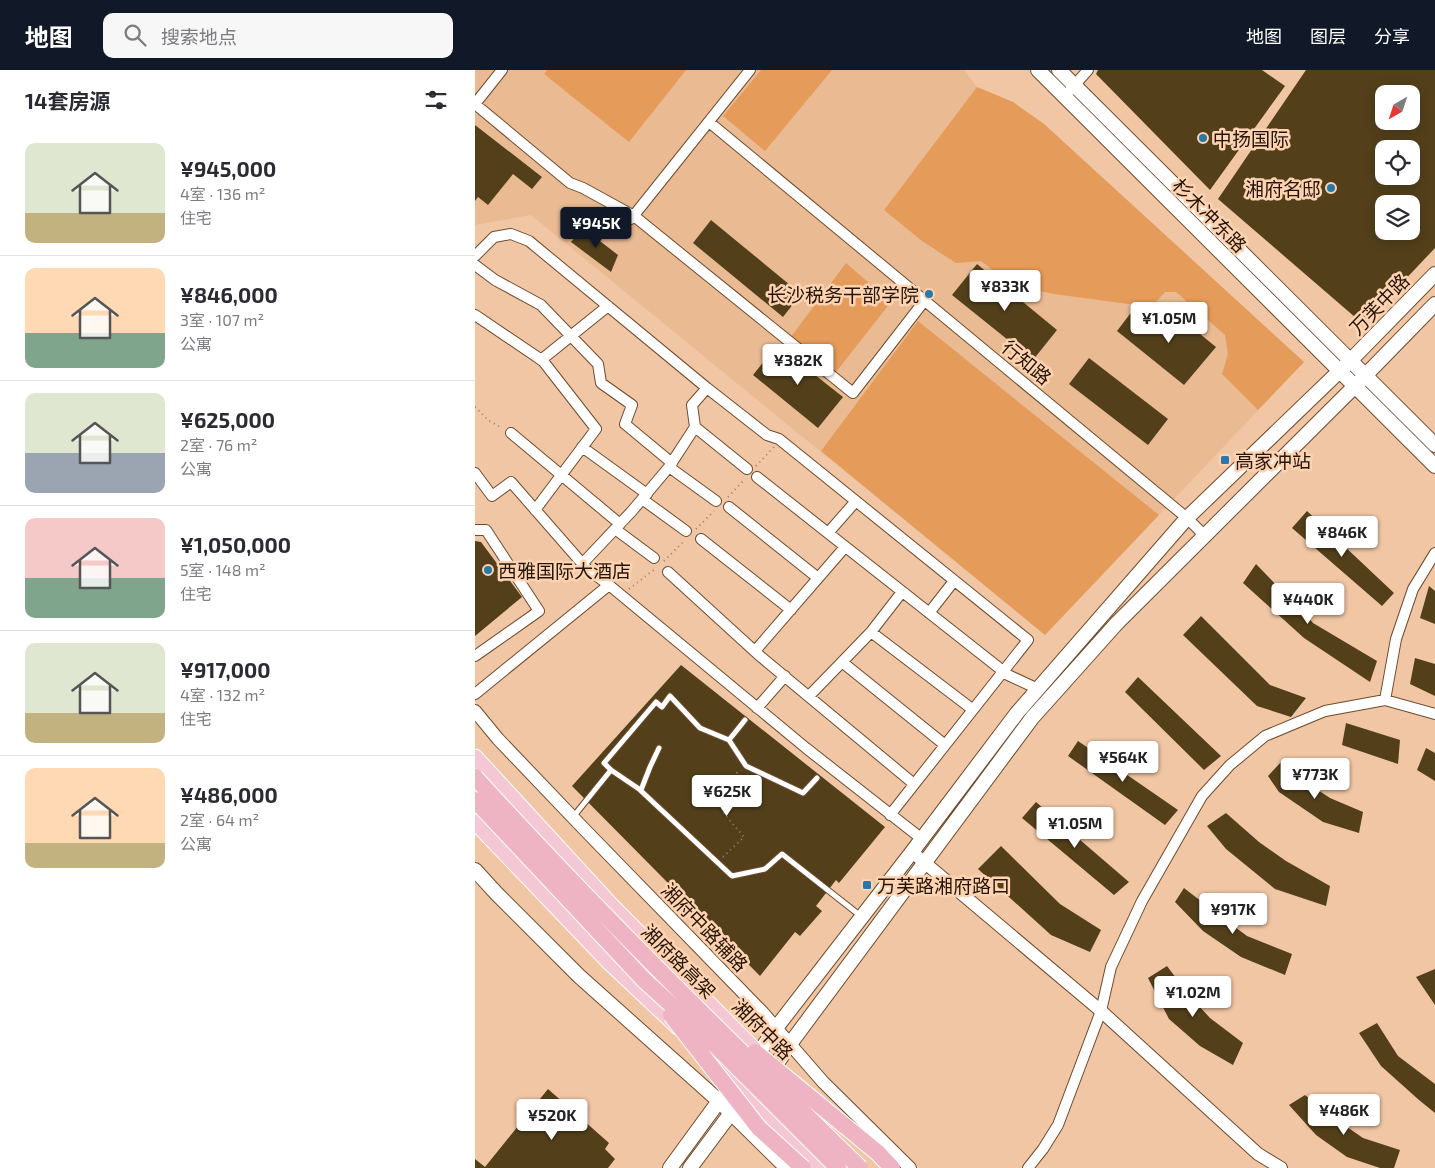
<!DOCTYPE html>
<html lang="zh">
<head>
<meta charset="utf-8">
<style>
	:root { --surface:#fff; --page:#f7f7f7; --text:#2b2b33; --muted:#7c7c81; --line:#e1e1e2; --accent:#111827 }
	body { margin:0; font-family:"Exo 2","Noto Sans SC",sans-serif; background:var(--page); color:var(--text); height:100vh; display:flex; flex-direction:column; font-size:19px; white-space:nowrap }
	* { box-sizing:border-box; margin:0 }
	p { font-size:16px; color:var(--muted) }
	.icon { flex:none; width:28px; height:28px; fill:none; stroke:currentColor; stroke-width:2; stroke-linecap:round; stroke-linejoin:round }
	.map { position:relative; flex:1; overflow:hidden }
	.panel { display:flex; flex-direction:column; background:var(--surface); width:475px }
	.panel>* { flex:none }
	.needle { width:32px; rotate:219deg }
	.tools { position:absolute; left:900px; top:15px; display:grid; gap:10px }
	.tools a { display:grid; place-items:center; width:45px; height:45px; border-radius:10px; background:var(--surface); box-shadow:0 2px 12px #0003; font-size:25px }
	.price { position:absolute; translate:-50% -42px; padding:0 11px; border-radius:5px; background:#fff; color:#222; font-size:16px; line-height:32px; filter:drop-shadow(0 1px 2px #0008) }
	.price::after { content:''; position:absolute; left:50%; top:30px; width:15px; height:11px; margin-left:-8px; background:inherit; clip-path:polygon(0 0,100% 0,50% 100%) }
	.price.active { background:var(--accent); color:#fff }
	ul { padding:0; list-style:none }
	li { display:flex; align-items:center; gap:15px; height:125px; padding:0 25px }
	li+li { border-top:1px solid var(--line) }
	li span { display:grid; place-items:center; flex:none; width:140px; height:100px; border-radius:10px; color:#555 }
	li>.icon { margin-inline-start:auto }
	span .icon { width:60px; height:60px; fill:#fffc; stroke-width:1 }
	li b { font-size:21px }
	h2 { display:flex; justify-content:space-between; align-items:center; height:60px; padding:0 25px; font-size:21px }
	header { display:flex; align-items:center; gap:30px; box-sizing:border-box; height:70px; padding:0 25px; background:var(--accent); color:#fff }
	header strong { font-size:24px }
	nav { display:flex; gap:28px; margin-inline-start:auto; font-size:18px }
	.search { width:350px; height:45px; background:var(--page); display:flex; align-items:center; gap:12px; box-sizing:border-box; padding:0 18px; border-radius:10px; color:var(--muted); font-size:19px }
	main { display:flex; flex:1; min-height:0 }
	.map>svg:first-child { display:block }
	.built { fill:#eabb93 }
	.green { fill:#e59b5a }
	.building { fill:#53401b; fill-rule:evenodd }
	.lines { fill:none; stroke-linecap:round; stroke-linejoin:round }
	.service-casing { stroke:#6f4b2c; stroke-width:7 }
	.minor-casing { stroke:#6f4b2c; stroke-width:12 }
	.tertiary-casing { stroke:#6f4b2c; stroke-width:14 }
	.secondary-casing { stroke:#6f4b2c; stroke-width:16 }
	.primary-casing { stroke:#fff; stroke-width:17 }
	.path { stroke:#a08066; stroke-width:2; stroke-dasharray:1 4; stroke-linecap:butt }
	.service { stroke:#fff; stroke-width:5 }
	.minor { stroke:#fff; stroke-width:10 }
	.tertiary { stroke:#fff; stroke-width:12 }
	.secondary { stroke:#fff; stroke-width:14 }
	.primary { stroke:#f3c7d3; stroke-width:15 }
	.trunk-bridge-casing { stroke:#fff; stroke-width:18; stroke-linecap:butt }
	.trunk-bridge { stroke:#efb4c4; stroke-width:16 }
	.poi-dot { fill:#2978aa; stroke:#fed3b1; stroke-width:2 }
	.labels { text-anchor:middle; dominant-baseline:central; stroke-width:5; stroke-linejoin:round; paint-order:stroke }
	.poi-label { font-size:19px; fill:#241508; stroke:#fed3b1; text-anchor:start }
	.street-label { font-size:19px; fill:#241508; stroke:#fed3b1 }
</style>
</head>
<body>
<header>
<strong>地图</strong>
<div class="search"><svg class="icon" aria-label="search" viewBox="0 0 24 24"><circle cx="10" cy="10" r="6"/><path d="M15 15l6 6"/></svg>搜索地点</div>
<nav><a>地图</a><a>图层</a><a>分享</a></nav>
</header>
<main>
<section class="panel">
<h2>14套房源<svg class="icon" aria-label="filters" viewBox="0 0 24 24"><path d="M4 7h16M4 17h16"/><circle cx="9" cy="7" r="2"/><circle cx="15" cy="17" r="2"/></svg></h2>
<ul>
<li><span style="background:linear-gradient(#dfe7d0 70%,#c2b280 0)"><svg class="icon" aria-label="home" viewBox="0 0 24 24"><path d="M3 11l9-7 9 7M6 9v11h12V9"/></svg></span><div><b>¥945,000</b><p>4室 · 136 m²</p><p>住宅</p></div></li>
<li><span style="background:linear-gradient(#ffd9b3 65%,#7fa58c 0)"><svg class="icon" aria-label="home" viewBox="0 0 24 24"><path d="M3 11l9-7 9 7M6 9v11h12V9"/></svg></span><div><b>¥846,000</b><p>3室 · 107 m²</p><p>公寓</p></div></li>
<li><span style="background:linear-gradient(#dfe7d0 60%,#9aa5b1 0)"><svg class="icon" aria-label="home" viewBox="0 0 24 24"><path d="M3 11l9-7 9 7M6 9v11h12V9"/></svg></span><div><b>¥625,000</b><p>2室 · 76 m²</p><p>公寓</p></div></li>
<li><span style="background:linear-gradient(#f6c9c9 60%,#7fa58c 0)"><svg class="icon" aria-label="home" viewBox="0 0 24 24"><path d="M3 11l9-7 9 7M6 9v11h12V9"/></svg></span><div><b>¥1,050,000</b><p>5室 · 148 m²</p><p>住宅</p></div></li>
<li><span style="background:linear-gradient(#dfe7d0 70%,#c2b280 0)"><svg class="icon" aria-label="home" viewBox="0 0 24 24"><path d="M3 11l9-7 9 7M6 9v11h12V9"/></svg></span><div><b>¥917,000</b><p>4室 · 132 m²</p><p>住宅</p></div></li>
<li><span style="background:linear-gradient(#ffd9b3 75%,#c2b280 0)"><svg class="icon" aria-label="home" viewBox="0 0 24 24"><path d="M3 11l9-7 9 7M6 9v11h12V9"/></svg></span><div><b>¥486,000</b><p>2室 · 64 m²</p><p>公寓</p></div></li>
</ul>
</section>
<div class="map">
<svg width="960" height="1098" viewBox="0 0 960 1098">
	<rect width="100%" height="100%" fill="#f1c6a4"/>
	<path class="built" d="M0 0H489L502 17 538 32 569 54 829 292 570 565 56 145 0 155Z"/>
	<path class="green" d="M72 0H211L154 72 69 4Z
		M286 0H357L290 81 248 46Z
		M502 17 538 32 569 54 829 292 783 340 747 304 753 284 750 265 701 222H690L681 232 653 234 579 224 550 218 532 219 523 204 506 191 481 193 447 171 409 140Z
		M371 193 416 232 354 311 309 276Z
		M443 251 684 445 570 565 346 381Z"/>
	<path class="building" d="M623 0H787L810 16 735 120 621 4Z
		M831 0H960V178L888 254 743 129ZM909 24H936V51H909ZM909 79H936V106H909ZM909 134H936V161H909Z
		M0 55 67 107 57 119 38 104 13 135 3 127 0 131Z
		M236 150 326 224 308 247 218 173Z
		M108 158 143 185 136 202 96 172Z
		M502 194 582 260 558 290 477 225Z
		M658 240 683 260 698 242 741 277 709 315 642 261Z
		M302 275 368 327 343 358 278 305Z
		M614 288 693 349 673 375 594 314Z
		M832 441 919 523 907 536 817 458Z
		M0 471 6 472 47 527 0 566Z
		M781 494 838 553 902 591 895 612 829 568 768 513Z
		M954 516 960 521V554L945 548Z
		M726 546 795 615 831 628 816 647 782 636 708 565Z
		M940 588 960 594V626L935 614Z
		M206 595 410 757 364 813 361 810 341 836 347 841 325 866 320 862 285 906 97 716Z
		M663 607 746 686 729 700 650 622Z
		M871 653 925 670 923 694 867 675Z
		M603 671 703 740 690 755 593 686Z
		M951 678 960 683V711L942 700Z
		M807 691 829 711 855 728 888 742 884 763 848 752 804 722 793 706Z
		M561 732 654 812 639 825 547 748Z
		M751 743 784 772 811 791 855 816 851 836 800 819 751 779 732 756Z
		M526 776 585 834 626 860 615 882 576 865 503 799Z
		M709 818 740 842 772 866 817 884 810 905 766 887 728 861 700 832Z
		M692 896 713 924 735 948 768 973 758 995 725 976 694 949 673 908Z
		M960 899V935L941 907Z
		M902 953 923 986 960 1014V1043L944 1030 906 996 884 963Z
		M73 1019 134 1073 130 1079 140 1089 133 1098H0V1089L10 1097Z
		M830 1025 852 1043 888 1068 925 1080 919 1098H905L872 1087 841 1065 814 1035Z"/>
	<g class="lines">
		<defs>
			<path id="service" d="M254 670 270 650
				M136 700 129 693 181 632 187 637 195 626 225 658 254 670 271 696 328 723 342 708
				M166 720 175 697 184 678
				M98 747 136 700 164 719 257 806 290 799 307 784 387 847"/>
			<path id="minor" d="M590 26 613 0
				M0 34 95 113 108 118 159 146 378 323 450 230
				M0 34 27 0
				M234 52 712 448 729 465
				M156 149 275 0
				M0 186 19 167 36 164 54 171 232 318 292 365 304 369 553 570 415 745
				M0 195 20 210 66 235 123 294 126 313 157 335 150 354 197 393
				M0 245 68 291 121 359 60 440
				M66 290 133 236
				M220 357 272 399
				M36 363 145 454
				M107 377 172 424
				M194 397 241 431
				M0 403 17 426 36 412 112 499 134 515 0 624
				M282 407 533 605 563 619
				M167 429 211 461
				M254 437 343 508
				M140 459 179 488
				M0 460H11L64 541 0 586
				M353 463 381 431
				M226 469 316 540
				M107 494 157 441 194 397 220 357 217 335 232 318
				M193 502 285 586 439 714
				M134 515 331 678 447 769
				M454 543 479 511
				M396 562 497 639
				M280 581 370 477
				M367 592 396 562 427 522
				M334 626 367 592 470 675
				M910 630 921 569 938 519 960 483
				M282 638 310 606
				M553 1098 568 1079 583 1055 626 941 636 897 667 831 727 726 755 695 790 666 850 641 910 630 960 644"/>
			<path id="tertiary" d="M0 641 23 669 109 759 288 943 348 1012 435 1098
				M437 782 626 941 783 1084 806 1098"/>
			<path id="secondary" d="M563 0 960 396
				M584 0 960 375
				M0 800 21 823 104 906 244 1031 312 1098
				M278 991 301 958 437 782 542 643 712 448 875 291 960 204
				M294 1005 315 974 557 648 642 553 880 316 960 234
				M195 1098 244 1031 263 1013
				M215 1098 256 1043 275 1030"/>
			<path id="primary" d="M0 687 136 835 289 989
				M0 752 134 892 203 957
				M239 992 278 1028 347 1098"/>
		</defs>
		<use href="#service" class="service-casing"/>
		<use href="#minor" class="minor-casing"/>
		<use href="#tertiary" class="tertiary-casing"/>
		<use href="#secondary" class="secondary-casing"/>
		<use href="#primary" class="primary-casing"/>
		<path class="path" d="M0 337 13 350 27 358
			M281 396 299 377
			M253 427 270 409
			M221 459 239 441
			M189 491 209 471
			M154 519 180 499
			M248 787 269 767 246 740 274 722 262 703 266 700"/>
		<use href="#service" class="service"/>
		<use href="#minor" class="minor"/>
		<use href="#tertiary" class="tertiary"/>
		<use href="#secondary" class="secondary"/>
		<use href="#primary" class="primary"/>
		<defs>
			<path id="trunk-bridge" d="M0 707C123 843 254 970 385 1098
				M0 730 169 910 241 976 363 1098
				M196 945 284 1058 328 1098
				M280 982 403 1083 417 1098"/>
		</defs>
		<use href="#trunk-bridge" class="trunk-bridge-casing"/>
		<use href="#trunk-bridge" class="trunk-bridge"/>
	</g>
	<g class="poi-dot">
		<circle cx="728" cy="68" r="5"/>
		<circle cx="856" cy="118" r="5"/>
		<circle cx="454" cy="224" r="5"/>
		<rect x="745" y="385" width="10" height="10" rx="2.5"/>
		<circle cx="13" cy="500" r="5"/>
		<rect x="387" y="810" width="10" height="10" rx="2.5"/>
	</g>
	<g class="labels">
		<g class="poi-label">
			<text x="738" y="68">中扬国际</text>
			<text x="846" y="118" text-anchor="end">湘府名邸</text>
			<text x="444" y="224" text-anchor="end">长沙税务干部学院</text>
			<text x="760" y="390">高家冲站</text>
			<text x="23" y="500">西雅国际大酒店</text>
			<text x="402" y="815">万芙路湘府路口</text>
		</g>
		<g class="street-label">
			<text transform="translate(735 145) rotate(45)">杉木冲东路</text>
			<text transform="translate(904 234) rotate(-46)">万芙中路</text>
			<text transform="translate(552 292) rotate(40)">行知路</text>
			<text transform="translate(230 857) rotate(46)">湘府中路辅路</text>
			<text transform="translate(204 891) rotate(45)">湘府路高架</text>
			<text transform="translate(288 959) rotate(45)">湘府中路</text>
		</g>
	</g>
</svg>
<div class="tools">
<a><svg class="needle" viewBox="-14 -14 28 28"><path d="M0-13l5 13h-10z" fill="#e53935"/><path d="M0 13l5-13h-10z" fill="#7c7c81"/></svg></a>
<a><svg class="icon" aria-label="locate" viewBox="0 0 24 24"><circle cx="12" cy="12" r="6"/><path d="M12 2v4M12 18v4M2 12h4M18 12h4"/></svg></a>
<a><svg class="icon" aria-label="layers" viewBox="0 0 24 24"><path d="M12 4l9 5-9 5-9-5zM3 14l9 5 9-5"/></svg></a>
</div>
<b class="price active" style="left:121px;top:179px">¥945K</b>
<b class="price" style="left:530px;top:242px">¥833K</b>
<b class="price" style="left:694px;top:274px">¥1.05M</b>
<b class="price" style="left:323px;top:316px">¥382K</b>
<b class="price" style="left:867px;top:488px">¥846K</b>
<b class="price" style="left:833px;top:555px">¥440K</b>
<b class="price" style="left:648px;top:713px">¥564K</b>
<b class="price" style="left:840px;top:730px">¥773K</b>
<b class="price" style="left:252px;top:747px">¥625K</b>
<b class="price" style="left:600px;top:779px">¥1.05M</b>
<b class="price" style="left:758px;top:865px">¥917K</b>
<b class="price" style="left:718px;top:948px">¥1.02M</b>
<b class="price" style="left:869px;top:1066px">¥486K</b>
<b class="price" style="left:77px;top:1071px">¥520K</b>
</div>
</main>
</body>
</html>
